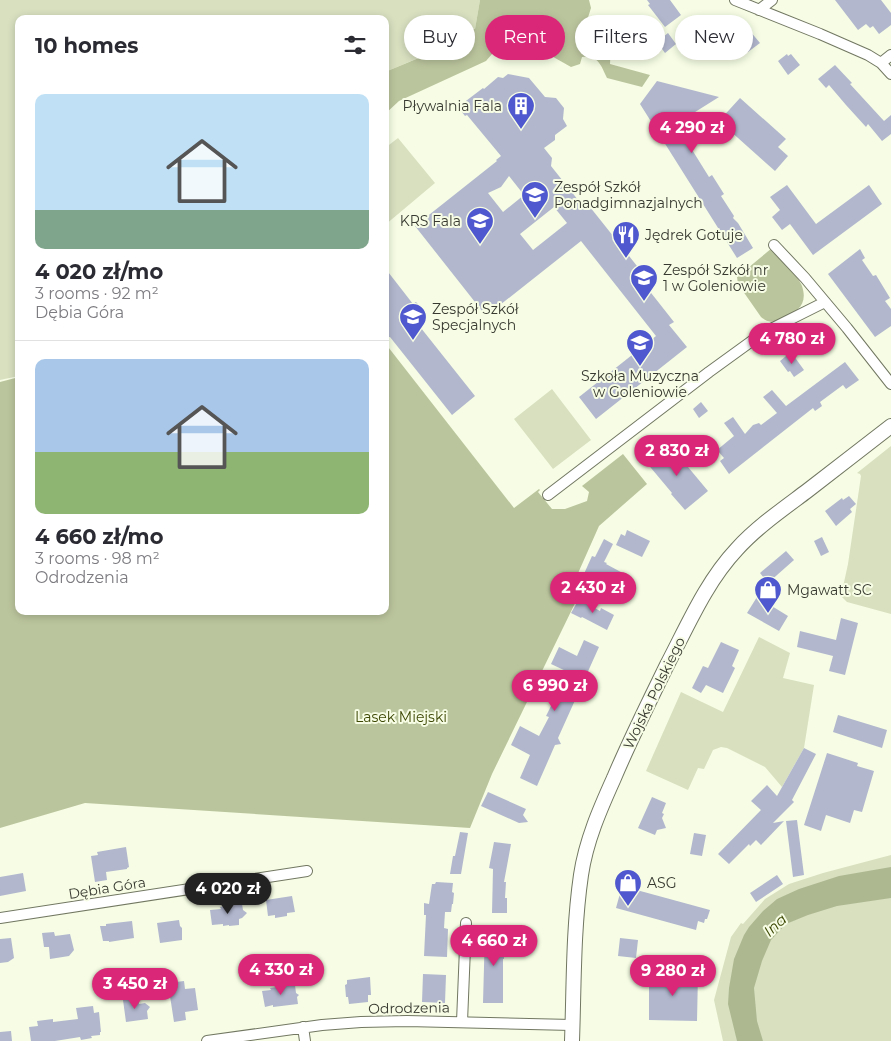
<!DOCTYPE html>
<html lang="en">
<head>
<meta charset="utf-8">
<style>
	:root { --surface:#fff; --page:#f7f7f7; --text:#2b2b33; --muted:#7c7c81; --line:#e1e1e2; --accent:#db2777 }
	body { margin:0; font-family:Montserrat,sans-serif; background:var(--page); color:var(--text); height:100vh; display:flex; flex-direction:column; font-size:19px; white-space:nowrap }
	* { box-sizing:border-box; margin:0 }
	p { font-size:16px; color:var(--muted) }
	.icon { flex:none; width:28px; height:28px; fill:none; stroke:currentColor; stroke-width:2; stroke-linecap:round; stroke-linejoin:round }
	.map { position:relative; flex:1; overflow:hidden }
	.side { position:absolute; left:15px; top:15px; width:374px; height:600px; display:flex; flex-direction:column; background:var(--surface); border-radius:10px; box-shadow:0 2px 8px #0003 }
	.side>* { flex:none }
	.hud { position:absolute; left:404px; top:15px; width:411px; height:45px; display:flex; gap:10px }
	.price { position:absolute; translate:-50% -42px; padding:0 11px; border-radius:18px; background:var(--accent); color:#fff; font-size:16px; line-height:32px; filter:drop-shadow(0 1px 2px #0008) }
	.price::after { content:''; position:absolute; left:50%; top:30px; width:15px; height:11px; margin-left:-8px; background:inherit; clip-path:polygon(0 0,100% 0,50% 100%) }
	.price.active { background:#222; color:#fff }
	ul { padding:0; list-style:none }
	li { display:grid; align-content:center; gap:10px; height:265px; padding:0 20px }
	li+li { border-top:1px solid var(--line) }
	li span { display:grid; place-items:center; height:155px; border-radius:10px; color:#555 }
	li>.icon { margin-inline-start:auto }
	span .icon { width:90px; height:90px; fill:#fffc; stroke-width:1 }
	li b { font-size:21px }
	h2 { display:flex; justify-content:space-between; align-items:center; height:60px; padding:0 20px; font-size:21px }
	.tag { padding:0 18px; border-radius:22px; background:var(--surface); box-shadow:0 2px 8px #0003; font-size:18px; line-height:45px }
	.tag.active { background:var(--accent); color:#fff }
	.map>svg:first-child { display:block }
	.green { fill:#d8e0c0 }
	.forest { fill:#bbc59d }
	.water { fill:#aeb890 }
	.building { fill:#b2b7ce; fill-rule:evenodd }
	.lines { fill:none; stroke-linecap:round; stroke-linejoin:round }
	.street-casing { stroke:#717761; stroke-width:12 }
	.secondary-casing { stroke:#717761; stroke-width:16 }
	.street { stroke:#fff; stroke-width:10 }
	.secondary { stroke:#fff; stroke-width:14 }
	.labels { text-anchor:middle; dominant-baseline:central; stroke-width:4; stroke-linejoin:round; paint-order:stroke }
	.poi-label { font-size:14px; fill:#383a31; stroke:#f6fde4; text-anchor:start }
	.street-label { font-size:14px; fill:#383a31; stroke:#f6fde4 }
	.park-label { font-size:14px; fill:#3c4703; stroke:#f6fde4 }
	.water-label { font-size:15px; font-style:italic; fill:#3b4602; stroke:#f6fde4 }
</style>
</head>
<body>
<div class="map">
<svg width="891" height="1041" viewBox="0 0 891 1041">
	<rect width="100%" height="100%" fill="#f6fde4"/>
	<path class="green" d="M0 0H480L475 29 468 28 461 40 385 72V19H19V376L0 380Z
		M398 138 435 183 385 225V148Z
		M552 389 591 440 553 469 514 419Z
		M891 446V614L847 602 841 596 848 564 861 476 860 474 857 473Z
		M759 637 790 653 783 678 814 685 804 748 782 787 765 767 727 748 721 747 713 750 704 769 698 768 688 790 646 771 681 692 723 712Z
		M891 855V1041H723L714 1000 731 937 741 923 743 924 765 899 789 884 823 873Z"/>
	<path class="forest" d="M480 0H589L591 8 584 30 592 31 603 22 612 25 610 64 650 75 642 87 607 78C601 65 598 55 582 57L580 64 571 67 548 54 549 41 536 34 498 47 486 61 399 101 385 114V72L462 40 468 28 475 29Z
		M772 248C779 256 799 277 802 286 808 304 798 312 783 318 774 322 769 324 761 317L738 284 737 277Z
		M385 343 514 508 539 489 540 490 538 492 552 509H565L587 501 589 492 582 486 623 454 647 484 599 526 575 580 579 595 492 774 470 828 85 803 0 828V382L19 377V611H385Z"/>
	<path class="water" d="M891 867V898L837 906 808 915 786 924 771 940 762 961 754 988 757 1021 763 1041H737L728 1004 729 988 734 959 744 935 749 927 763 911 777 899 799 889 839 876Z"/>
	<path class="building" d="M647 0H670L681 15 665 27 648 5 650 4Z
		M835 0H881L891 13V25L879 34 873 26 870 28 866 24 858 30Z
		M700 17 702 19 704 18 713 33 704 41 701 37 698 39 688 27Z
		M750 31 760 43 748 52 746 50 737 57 728 46 741 35 743 37Z
		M668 33 676 44 665 53 657 42Z
		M787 54 788 56 791 54 800 65 788 75 778 61Z
		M835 65 852 83 850 84 884 121 891 115V134L882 141 868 124 866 127 846 105 829 85 826 88 818 79Z
		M508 74 529 78 545 97 556 98 564 108 563 119 567 126 555 135V140L544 148 552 158 551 166 582 205 586 202 637 266 633 270 674 322 669 325 687 347 596 419 579 397 656 336 581 241 486 316 415 226 497 161 496 160 501 156 467 115 465 116 458 107 483 88 484 89 498 77 503 78ZM509 176 524 195 503 212 488 193 501 187ZM554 207 567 223 533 250 520 234Z
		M657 81 719 97 676 124 709 177 712 175 724 194 721 196 734 216 733 218 738 223 753 248 737 258 640 104Z
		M740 98 786 139 778 147 788 156 775 171 719 121Z
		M787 185 816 224 869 185 882 204 813 255 790 224 782 230 772 217 780 210 770 197Z
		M860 249 865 258 862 260 873 276 876 275 890 298 885 301 891 309V326L875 337 828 274Z
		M385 268 413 304 416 302 423 310 413 318 475 396 452 415 390 337H389L385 332Z
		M791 352 804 370 794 377 790 371 788 372 780 361Z
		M845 362 859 380 846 389 843 385 820 402 822 406 815 411 813 408 729 474 720 461 724 458 717 450 734 436 724 423 733 417 745 434 753 425 759 423 761 425 777 413 763 397 772 390 786 406Z
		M701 402 708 411 699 418 693 409Z
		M668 443 708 491 685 510 671 494 672 493 646 462Z
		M849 496 856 504 850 509 852 512 836 526 825 511 842 498 843 500Z
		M627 530 650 541 642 557 616 545 621 534 625 536Z
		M822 537 829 552 821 556 814 541Z
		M604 539 613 544 604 562 607 563 606 564 632 578 625 593 599 580 597 583 583 576 592 556 595 557Z
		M786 551 794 560 768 583 760 573Z
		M757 597 788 616 779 631 747 613Z
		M579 599 600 611 601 608 614 615 607 630 582 617 581 618 571 613Z
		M841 618 858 623 845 675 829 671 833 656 797 647 800 631 836 640Z
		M584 640 599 647 558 738 561 744 555 745 537 786 520 778 530 755 511 745 520 726 539 736 549 717 546 716 568 672 551 664 559 647 577 656Z
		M721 642 739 650 732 666 735 668 723 693 706 685 701 693 692 688 703 666 708 668Z
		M838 715 887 730 882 748 833 732Z
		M804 748 816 754 792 800 794 802 773 823 784 821 761 845 756 840 750 846 749 844 729 864 718 854 761 810 751 801 767 785 777 796Z
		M827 753 858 763 857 766 874 771 862 812 854 810 850 823 826 815 821 831 804 825Z
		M488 792 526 809 523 815 528 822 519 823 481 806Z
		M652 797 666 803 662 813 664 814 662 818 666 828 657 830 655 835 638 828Z
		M797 820 804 875 793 877 786 821Z
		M460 832 468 833 461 874H450L453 856H455Z
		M694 833 706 835 702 856 690 854Z
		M494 842 511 844 504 882H506L505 898H507V913H492L493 869 489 868Z
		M126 847 129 867 127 868V869L106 872 107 880 95 882 91 856 98 855 97 852Z
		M23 873 26 891 0 896V877Z
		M777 875 783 884 756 902 750 893Z
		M436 882 453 883 452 892 454 893 453 904H452L451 912H445L444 928 448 929 447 957 424 956 426 915H424V903L429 904 432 884H435Z
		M622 886 710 910 707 919H705L704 923 698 921 696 930 616 908Z
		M292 896 295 912 287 913V916L275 918V915L268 916 266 900Z
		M242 904 243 910 247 913 242 918 239 919V925L229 926V925L223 926V924L212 925 210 910 221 909 220 907Z
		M179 920 180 926 182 928V940L160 943 157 923Z
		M132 921 134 938 109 942V941H103L100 926H106V924Z
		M485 930 505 931 504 959H503V1003H483Z
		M54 932 55 936 70 934 74 950 69 956 50 959 49 947H44L42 933Z
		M11 938 14 958 8 962 0 963V939Z
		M620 938 638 940 636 958 618 956Z
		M649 973 698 974 697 1021 649 1020Z
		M423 974 446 975 445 1003 422 1002Z
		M370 977 371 995H368V1002L349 1004 348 997H346L345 985 347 984V980Z
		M184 981 185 989 195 988 198 1010 185 1012 186 1020 174 1022 168 983Z
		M295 985 296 993 299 995 297 997 298 1004 273 1007V1005L265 1007 262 991 271 990 270 988Z
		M138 997 139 1004 145 1003 150 1007 147 1011 148 1019 126 1022 123 1000Z
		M93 1006 94 1013 99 1012 101 1032H100V1035L91 1036 92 1038 81 1040 80 1037 55 1041H31L29 1027 38 1026 37 1021 53 1019V1022L78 1019 76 1008Z
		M11 1031 12 1041H0V1032Z"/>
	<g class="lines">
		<defs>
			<path id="street" d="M735 0 820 34 868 55 881 63 891 74
				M759 10 772 0
				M881 63 891 55
				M774 245 805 278 847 328 891 384
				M548 495 709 372 749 343 763 333 825 302
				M0 918 307 871
				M462 1022 466 923
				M303 1027 305 1041
				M207 1041 322 1025 361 1022 407 1021 572 1025"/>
			<path id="secondary" d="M572 1041C574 986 573 930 581 875 586 841 600 809 614 778 630 740 649 702 667 665 688 625 706 582 737 549 757 527 783 509 807 491 835 469 863 448 891 426"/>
		</defs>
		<use href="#street" class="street-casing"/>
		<use href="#secondary" class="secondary-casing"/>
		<use href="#street" class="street"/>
		<use href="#secondary" class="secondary"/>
	</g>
	<defs>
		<symbol id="building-pin" viewBox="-11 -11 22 30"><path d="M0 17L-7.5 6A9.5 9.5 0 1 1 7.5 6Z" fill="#4f58ce" stroke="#f6fde4"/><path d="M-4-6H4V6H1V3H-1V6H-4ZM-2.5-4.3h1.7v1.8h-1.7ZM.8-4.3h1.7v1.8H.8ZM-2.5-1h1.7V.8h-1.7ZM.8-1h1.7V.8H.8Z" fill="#fff"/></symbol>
		<symbol id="school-pin" viewBox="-11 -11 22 30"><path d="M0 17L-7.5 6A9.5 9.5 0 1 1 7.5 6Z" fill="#4f58ce" stroke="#f6fde4"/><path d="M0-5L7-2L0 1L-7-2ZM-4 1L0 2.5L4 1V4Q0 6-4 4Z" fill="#fff"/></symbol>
		<symbol id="restaurant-pin" viewBox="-11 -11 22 30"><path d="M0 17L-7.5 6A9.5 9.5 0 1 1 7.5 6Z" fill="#4f58ce" stroke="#f6fde4"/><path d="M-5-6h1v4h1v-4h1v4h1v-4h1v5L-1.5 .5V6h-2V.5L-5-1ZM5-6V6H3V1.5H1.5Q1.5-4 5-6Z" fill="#fff"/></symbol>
		<symbol id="shop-pin" viewBox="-11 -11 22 30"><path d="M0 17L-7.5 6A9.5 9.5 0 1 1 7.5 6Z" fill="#4f58ce" stroke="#f6fde4"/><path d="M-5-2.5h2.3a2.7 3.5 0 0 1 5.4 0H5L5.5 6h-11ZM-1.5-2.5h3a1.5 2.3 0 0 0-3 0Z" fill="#fff"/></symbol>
	</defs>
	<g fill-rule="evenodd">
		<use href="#building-pin" x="505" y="90" width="32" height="43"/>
		<use href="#school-pin" x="519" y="179" width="32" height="43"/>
		<use href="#school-pin" x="464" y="205" width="32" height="43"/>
		<use href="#restaurant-pin" x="610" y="219" width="32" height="43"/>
		<use href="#school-pin" x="628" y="262" width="32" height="43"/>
		<use href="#school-pin" x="397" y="301" width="32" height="43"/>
		<use href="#school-pin" x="624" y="327" width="32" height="43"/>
		<use href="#shop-pin" x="752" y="574" width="32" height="43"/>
		<use href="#shop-pin" x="612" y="867" width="32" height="43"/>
	</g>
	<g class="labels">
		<g class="poi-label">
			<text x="502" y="106" text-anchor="end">Pływalnia Fala</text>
			<text x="554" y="187">Zespół Szkół<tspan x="554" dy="16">Ponadgimnazjalnych</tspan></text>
			<text x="461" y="221" text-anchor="end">KRS Fala</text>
			<text x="645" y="235">Jędrek Gotuje</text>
			<text x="663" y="270">Zespół Szkół nr<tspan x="663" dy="16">1 w Goleniowie</tspan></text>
			<text x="432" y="309">Zespół Szkół<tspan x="432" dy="16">Specjalnych</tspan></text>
			<text x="640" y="376" text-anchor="middle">Szkoła Muzyczna<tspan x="640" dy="16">w Goleniowie</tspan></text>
			<text x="787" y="590">Mgawatt SC</text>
			<text x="647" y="883">ASG</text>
		</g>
		<g class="street-label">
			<text transform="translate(654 693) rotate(-64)">Wojska Polskiego</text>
			<text transform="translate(107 888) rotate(-9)">Dębia Góra</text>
			<text transform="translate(409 1008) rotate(-1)">Odrodzenia</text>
		</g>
		<g class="park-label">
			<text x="401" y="717">Lasek Miejski</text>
		</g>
		<g class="water-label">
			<text transform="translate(775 925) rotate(-42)">Ina</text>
		</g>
	</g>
</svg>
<b class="price" style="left:692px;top:154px">4 290 zł</b>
<b class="price" style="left:792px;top:365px">4 780 zł</b>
<b class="price" style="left:677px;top:477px">2 830 zł</b>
<b class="price" style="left:593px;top:614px">2 430 zł</b>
<b class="price" style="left:555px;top:712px">6 990 zł</b>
<b class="price active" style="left:228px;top:915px">4 020 zł</b>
<b class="price" style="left:494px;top:967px">4 660 zł</b>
<b class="price" style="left:281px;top:996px">4 330 zł</b>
<b class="price" style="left:673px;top:997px">9 280 zł</b>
<b class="price" style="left:135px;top:1010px">3 450 zł</b>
<div class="hud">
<a class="tag">Buy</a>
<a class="tag active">Rent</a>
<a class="tag">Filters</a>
<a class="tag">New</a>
</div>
<section class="side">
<h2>10 homes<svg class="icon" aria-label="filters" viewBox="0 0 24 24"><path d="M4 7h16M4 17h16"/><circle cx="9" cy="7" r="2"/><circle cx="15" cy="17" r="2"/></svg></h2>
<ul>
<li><span style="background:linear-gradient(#bfe0f5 75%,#7fa58c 0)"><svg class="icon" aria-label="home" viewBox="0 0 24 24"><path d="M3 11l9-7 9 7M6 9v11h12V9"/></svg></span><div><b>4 020 zł/mo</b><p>3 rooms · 92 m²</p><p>Dębia Góra</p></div></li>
<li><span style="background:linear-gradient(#a9c7e8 60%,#8fb573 0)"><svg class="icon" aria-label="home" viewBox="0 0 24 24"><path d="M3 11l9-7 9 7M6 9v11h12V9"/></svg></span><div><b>4 660 zł/mo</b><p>3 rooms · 98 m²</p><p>Odrodzenia</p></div></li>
</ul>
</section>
</div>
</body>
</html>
